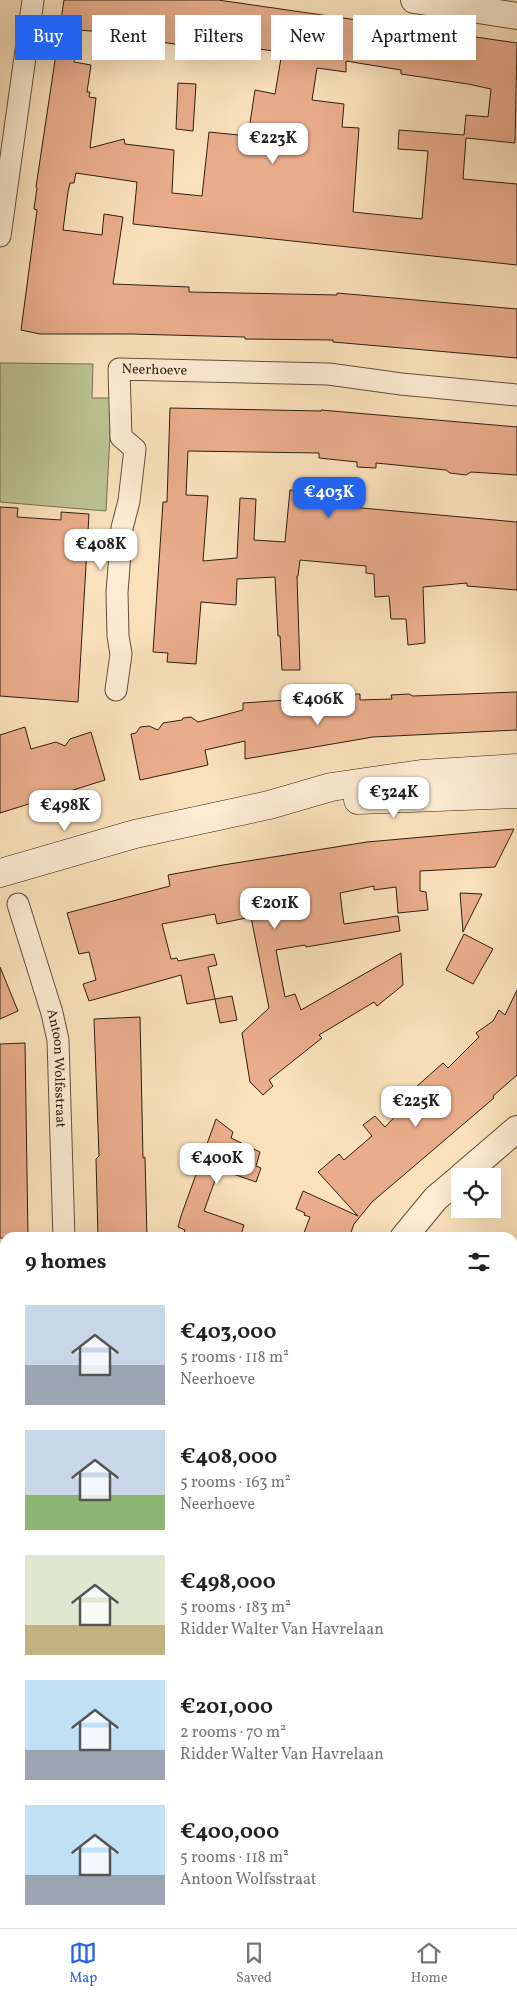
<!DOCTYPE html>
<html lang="en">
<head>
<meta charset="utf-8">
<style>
	:root { --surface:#fff; --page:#f6f6f6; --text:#222; --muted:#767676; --line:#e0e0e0; --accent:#2563eb }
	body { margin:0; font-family:Vollkorn,serif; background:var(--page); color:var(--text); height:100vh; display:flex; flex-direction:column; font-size:19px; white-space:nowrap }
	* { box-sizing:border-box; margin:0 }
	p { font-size:16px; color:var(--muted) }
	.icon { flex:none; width:28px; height:28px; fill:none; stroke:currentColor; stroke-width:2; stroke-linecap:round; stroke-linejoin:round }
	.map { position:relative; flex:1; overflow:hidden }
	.sheet { position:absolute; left:0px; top:1232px; width:518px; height:696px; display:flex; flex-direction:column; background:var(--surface); border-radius:15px 15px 0 0; box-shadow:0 5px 20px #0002 }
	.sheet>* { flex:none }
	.hud { position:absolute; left:15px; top:15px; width:488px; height:45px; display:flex; gap:10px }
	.controls { position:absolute; left:451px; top:1168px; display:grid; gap:10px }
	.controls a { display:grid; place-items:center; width:50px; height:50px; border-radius:0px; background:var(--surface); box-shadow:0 5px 20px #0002; font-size:25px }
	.price { position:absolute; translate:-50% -42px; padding:0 11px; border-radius:10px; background:#fff; color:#222; font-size:16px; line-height:32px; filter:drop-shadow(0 1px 2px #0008) }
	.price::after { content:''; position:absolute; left:50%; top:30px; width:15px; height:11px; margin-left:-8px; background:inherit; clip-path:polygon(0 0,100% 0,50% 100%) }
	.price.on { background:var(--accent); color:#fff }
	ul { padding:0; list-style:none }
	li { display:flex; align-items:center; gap:15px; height:125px; padding:0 25px }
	li span { display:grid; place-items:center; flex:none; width:140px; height:100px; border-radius:0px; color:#555 }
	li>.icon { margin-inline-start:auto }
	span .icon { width:60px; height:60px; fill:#fffc; stroke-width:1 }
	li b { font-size:21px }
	h2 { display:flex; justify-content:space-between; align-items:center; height:60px; padding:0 25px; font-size:21px }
	.tag { padding:0 18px; border-radius:0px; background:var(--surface); box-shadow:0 5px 20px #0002; font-size:18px; line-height:45px }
	.tag.on { background:var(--accent); color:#fff }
	.tab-bar { display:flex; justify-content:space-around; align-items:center; height:70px; border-top:1px solid var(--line); background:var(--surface); font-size:14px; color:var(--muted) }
	.tab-bar a { display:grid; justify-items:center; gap:2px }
	.tab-bar .on { color:var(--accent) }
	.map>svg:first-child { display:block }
	.green { fill:#bcc392; stroke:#767152 }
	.building { fill:#eaad8c; stroke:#2f1f11; fill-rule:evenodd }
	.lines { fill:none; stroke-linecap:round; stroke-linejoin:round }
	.minor-casing { stroke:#62503c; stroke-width:23 }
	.tertiary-casing { stroke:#62503c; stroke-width:28 }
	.secondary-casing { stroke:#2f1f11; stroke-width:29 }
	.minor { stroke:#fcecd3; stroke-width:21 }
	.tertiary { stroke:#fcecd3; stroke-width:26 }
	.secondary { stroke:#fcecd3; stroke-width:28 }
	.labels { text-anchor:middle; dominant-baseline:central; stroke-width:4; stroke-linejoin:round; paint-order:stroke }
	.street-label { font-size:14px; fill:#2f1f11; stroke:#fcecd3 }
</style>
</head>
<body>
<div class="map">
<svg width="517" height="1928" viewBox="0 0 517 1928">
	<rect width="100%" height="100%" fill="#fae1bb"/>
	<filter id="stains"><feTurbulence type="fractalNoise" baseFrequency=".004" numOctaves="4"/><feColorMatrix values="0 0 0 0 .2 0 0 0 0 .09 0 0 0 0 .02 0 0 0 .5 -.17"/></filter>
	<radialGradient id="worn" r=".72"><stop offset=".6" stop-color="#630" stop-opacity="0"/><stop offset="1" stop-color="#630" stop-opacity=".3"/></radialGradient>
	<path class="green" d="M0 363 93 364 92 398H112L106 511 0 502Z"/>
	<path class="building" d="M64 0H218L517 43 515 143 466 138 463 179 517 184V265L133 224 137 182 76 173 74 183H70L68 192 63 230 102 235 104 214 123 217 113 284 189 287V292L337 295V293L517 309V358L333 342V340L245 339V337L131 334H40L21 330 37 210 34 209 37 188 36 187ZM113 23 148 29 146 40 196 47 197 39 235 46 282 52 275 94 255 90 248 136 209 132 202 196 172 193 174 150 125 144 124 139 90 148 96 98 89 97 90 92H87L91 65 74 62 78 30 103 32 104 24 113 26ZM346 61 401 70V74L468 84 491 89 488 117 466 115 464 135 399 130 398 149 428 151 422 219 353 212 359 128 342 127 344 104 312 100 317 68 346 72Z
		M178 83 196 84 193 131 176 129Z
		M170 408 321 411V410L517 427V475L471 472 466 475 450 473 446 470 376 463V468L357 467V462L319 458V453L188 451 186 495 208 496 203 561 237 558 240 498 256 499 254 540 285 542 290 490 307 491 306 503 517 522V590L467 586V583L423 587 425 643 408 645 406 619H391L389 596 375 597 374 574 366 573V566L300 560 298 576H297L300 670H282L280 636H278L275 577 237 579 236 605 201 602 196 664 167 662 168 653 153 652 163 502H167Z
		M0 507 18 508 17 517 61 520V512L89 514 78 702 0 696Z
		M517 692V730L373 737 245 759V741L205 750 208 765 140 780 131 734 136 733 140 727 149 726 158 730 163 723 182 720 183 718 191 717 198 722 243 710V703L302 699V696L360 694V700L392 699 391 695 409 694 413 696Z
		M25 727 31 749 56 742 65 746 70 739 91 732 105 780 0 813V735Z
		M514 829 495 867 420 871V891L426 892 428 910 398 913 396 887 374 890V886L340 893 344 924 398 916 400 931 306 947 305 945 276 950 285 997 295 994 301 1010 401 953 403 985 377 1006 374 1002 319 1035 322 1038 269 1080 273 1086 263 1095 250 1082 242 1033 269 1008 251 917 217 924 215 914 162 924 171 959 177 958 178 961 214 954 217 965 208 967 215 999 187 1004 181 975 89 1001 83 984 96 980 89 952 79 954 67 913 170 886 168 875 223 865 367 842Z
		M460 893 482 894 463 932Z
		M464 934 493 949 473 984 446 970Z
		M0 967 18 1011 0 1019Z
		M517 990V1075L493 1096 494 1098 372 1202 354 1224 349 1238H302L310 1217 304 1215 305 1213 296 1209 303 1191 358 1216 318 1172 339 1154 344 1160 372 1136 363 1125 375 1116 385 1127 411 1100 407 1095 443 1063 448 1068 479 1037 476 1033 493 1021 499 1010 505 1015Z
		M232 996 237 1020 220 1023 215 999Z
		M140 1017 143 1158 145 1157 147 1237H98L96 1159 99 1156 94 1019Z
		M25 1043 28 1238H0V1044Z
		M216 1119 233 1132 231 1138 260 1152 256 1166 261 1168 256 1182 219 1169 204 1211 244 1225 240 1238H182L185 1230 178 1227 181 1216Z"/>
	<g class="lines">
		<defs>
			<g id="minor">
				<path d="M0 236 33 0"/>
				<path id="s1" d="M116 690 121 654 118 636 117 592 122 528 129 501 135 449 121 437 119 369 329 374 401 384 517 395"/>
				<path id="s2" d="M18 904 52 1013 58 1040 64 1238"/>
			</g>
			<path id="tertiary" d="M414 0 517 16
				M462 1176 517 1129
				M403 1238 436 1198 460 1178
				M0 1698 5 1696
				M0 1738 5 1754
				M64 1924 66 1928"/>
			<path id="secondary" d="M358 800 517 794
				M0 873 135 834 269 805 331 787 421 774 517 768"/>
		</defs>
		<use href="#minor" class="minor-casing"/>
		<use href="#tertiary" class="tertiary-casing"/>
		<use href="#secondary" class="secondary-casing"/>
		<use href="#minor" class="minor"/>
		<use href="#tertiary" class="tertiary"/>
		<use href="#secondary" class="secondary"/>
	</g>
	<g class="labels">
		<g class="street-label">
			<text stroke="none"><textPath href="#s1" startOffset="365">Neerhoeve</textPath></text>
			<text stroke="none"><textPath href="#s2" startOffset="170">Antoon Wolfsstraat</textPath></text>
		</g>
	</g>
	<rect width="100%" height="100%" filter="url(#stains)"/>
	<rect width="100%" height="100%" fill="url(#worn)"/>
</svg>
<div class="controls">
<a><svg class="icon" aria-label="locate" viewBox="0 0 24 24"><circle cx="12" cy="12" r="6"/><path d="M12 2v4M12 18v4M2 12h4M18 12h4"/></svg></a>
</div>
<b class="price" style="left:273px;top:165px">€223K</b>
<b class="price on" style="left:329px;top:519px">€403K</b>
<b class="price" style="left:101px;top:571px">€408K</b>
<b class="price" style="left:318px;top:726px">€406K</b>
<b class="price" style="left:394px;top:819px">€324K</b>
<b class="price" style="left:65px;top:832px">€498K</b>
<b class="price" style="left:275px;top:930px">€201K</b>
<b class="price" style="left:416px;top:1128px">€225K</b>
<b class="price" style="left:217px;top:1185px">€400K</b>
<div class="hud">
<a class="tag on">Buy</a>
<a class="tag">Rent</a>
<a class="tag">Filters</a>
<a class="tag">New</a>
<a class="tag">Apartment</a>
</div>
<section class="sheet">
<h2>9 homes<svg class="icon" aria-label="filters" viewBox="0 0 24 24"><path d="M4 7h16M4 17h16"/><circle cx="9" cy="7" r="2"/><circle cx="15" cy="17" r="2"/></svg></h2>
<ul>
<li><span style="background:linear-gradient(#c9d6e8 60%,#9aa5b1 0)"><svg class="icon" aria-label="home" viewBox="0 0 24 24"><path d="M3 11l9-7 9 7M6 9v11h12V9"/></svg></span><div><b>€403,000</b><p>5 rooms · 118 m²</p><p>Neerhoeve</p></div></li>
<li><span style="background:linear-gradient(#c9d6e8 65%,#8fb573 0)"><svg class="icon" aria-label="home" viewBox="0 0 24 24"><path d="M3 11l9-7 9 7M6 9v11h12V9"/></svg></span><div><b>€408,000</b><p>5 rooms · 163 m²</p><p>Neerhoeve</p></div></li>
<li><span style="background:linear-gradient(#dfe7d0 70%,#c2b280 0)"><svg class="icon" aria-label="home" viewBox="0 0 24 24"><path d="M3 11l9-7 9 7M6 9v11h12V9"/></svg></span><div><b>€498,000</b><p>5 rooms · 183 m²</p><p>Ridder Walter Van Havrelaan</p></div></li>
<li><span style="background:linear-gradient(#bfe0f5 70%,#9aa5b1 0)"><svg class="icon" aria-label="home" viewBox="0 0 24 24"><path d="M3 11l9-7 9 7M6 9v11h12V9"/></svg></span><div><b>€201,000</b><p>2 rooms · 70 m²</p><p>Ridder Walter Van Havrelaan</p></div></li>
<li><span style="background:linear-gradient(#bfe0f5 70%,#9aa5b1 0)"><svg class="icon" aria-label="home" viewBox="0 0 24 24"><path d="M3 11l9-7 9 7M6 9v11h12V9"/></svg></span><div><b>€400,000</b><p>5 rooms · 118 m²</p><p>Antoon Wolfsstraat</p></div></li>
</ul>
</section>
</div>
<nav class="tab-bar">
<a class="on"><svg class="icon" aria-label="map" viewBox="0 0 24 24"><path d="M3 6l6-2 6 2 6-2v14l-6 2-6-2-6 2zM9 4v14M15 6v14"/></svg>Map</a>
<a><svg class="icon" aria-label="saved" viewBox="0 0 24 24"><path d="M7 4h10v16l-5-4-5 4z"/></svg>Saved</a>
<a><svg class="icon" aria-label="home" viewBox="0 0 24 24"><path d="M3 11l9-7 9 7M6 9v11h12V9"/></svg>Home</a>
</nav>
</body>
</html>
